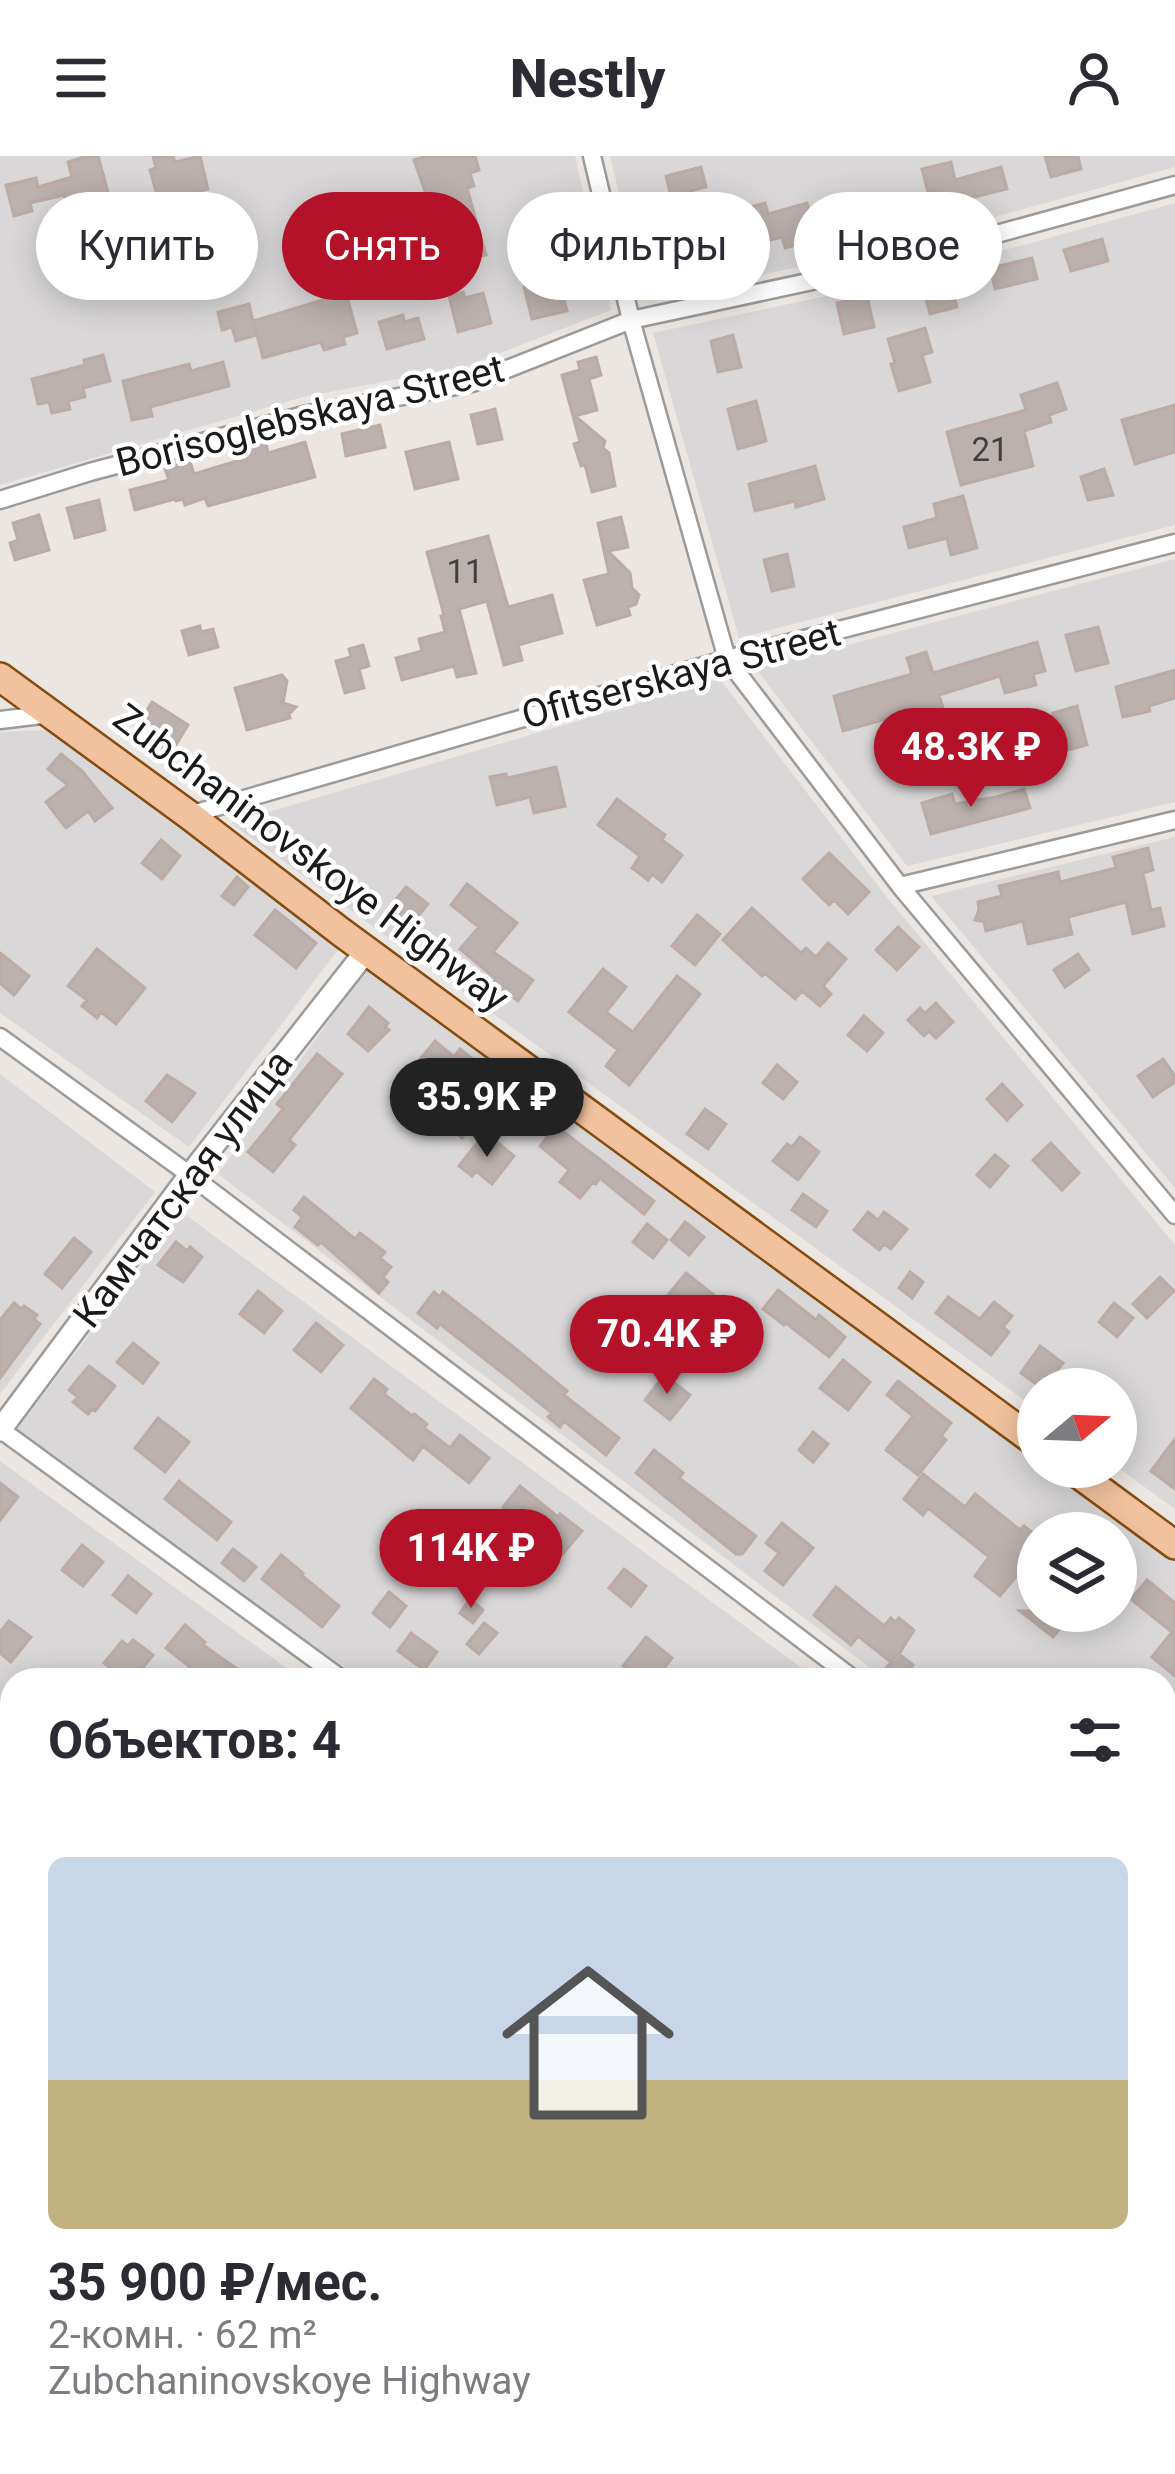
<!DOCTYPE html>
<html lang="ru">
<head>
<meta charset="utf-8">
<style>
	:root { --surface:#fff; --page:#f2f2f3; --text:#2b2b33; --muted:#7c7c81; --accent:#b31229 }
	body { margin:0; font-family:Roboto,sans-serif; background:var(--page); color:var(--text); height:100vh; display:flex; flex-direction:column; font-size:45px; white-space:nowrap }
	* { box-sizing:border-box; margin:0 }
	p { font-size:39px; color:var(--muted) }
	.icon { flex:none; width:66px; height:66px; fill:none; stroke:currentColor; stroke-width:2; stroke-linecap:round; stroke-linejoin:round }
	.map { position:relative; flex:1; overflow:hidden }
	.panel { position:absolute; left:0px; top:1512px; width:1176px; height:807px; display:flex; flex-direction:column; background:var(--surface); border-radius:36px 36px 0 0; box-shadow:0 6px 30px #0003 }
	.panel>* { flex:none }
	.hud { position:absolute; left:36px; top:36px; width:1104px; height:108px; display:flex; gap:24px }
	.needle { width:78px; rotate:71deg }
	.controls { position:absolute; left:1017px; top:1212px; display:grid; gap:24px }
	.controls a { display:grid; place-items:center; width:120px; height:120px; border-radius:50%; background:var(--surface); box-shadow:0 6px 30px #0003; font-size:60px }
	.price { position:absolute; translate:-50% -102px; padding:0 27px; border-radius:42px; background:var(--accent); color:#fff; font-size:39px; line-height:78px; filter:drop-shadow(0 3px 6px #0008) }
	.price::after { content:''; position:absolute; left:50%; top:72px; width:36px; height:27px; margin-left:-18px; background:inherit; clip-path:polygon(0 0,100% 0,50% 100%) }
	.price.current { background:#222; color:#fff }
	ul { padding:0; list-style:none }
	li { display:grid; align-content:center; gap:24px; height:636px; padding:0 48px }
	li span { display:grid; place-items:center; height:372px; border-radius:18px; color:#555 }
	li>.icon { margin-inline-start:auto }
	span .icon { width:216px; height:216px; fill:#fffc; stroke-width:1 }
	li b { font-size:51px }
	h2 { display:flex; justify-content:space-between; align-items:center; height:144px; padding:0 48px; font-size:51px }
	.pill { padding:0 42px; border-radius:54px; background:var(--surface); box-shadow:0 6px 30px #0003; font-size:42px; line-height:108px }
	.pill.current { background:var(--accent); color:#fff }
	header { display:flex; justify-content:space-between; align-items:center; height:156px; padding:0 48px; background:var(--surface); font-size:54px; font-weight:800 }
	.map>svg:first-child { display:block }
	.residential { fill:#d9d7d8; fill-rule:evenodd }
	.grass { fill:#cde2aa }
	.building { fill:#bbb1ae; stroke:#bbaba5; stroke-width:3 }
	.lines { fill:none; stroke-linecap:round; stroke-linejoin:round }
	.minor-casing { stroke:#9b9b9b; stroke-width:21 }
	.tertiary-casing { stroke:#9b9b9b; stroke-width:26 }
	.primary-casing { stroke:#844c0d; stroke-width:32 }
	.minor { stroke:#fff; stroke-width:16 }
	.tertiary { stroke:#fff; stroke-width:21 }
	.primary { stroke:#f2c29f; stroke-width:27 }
	.rail-casing { stroke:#686868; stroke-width:10 }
	.rail { stroke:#fff; stroke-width:6; stroke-dasharray:18; stroke-linecap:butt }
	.labels { text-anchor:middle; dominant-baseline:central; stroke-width:9; stroke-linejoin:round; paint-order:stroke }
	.number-label { font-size:33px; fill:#42403f }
	.street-label { font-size:39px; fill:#1a1a1a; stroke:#fff }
</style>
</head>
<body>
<header><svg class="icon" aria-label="menu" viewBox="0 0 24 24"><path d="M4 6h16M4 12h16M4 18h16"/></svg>Nestly<svg class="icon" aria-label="person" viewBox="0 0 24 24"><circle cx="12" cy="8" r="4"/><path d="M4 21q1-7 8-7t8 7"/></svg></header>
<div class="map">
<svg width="1175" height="2318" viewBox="0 0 1175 2318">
	<rect width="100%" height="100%" fill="#ebe6e1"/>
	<path class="residential" d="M0 0H575L611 154 467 210 303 241 0 329Z
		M610 0H1175V11L869 96 644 144Z
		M1175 47V369L739 482 653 177 878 129Z
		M1175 403V646L907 710 756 513Z
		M720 523 886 740 1175 1089V1353L1116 1310V1233H1038V1254L231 667Z
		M50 574 340 791 189 991 0 857V576Z
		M1175 681V1032L931 740Z
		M368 811 1038 1297V1311H1057L1175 1396V1743L1164 1735V1524H886L218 1018ZM1038 1377H1116V1455H1038Z
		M0 918 155 1036 0 1238Z
		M183 1057 818 1524H362L16 1274Z
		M0 1305 303 1524H12V1592L0 1580Z
		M1175 1844V2112L1164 2104V1859Z
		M12 2105V2283L0 2272V2123Z
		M1164 2171 1175 2179V2318H905L897 2307H1164Z
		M39 2307H580L588 2318H51Z"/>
	<path class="grass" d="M0 1819 12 1828V1992L0 2017Z"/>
	<path class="building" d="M87 0H98L112 51 81 59 75 42 66 45 64 39 30 47 32 55 14 60 6 29 36 22 38 31 72 21 68 6Z
		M153 0H173L175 6 200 0 208 33 159 46 150 14 156 12Z
		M427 0H475L479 14 470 17 474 30 467 32 486 99 446 110 428 44 414 4Z
		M1045 0H1078L1081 13 1051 21Z
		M951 6 955 24 1001 11 1007 33 938 50 934 34 928 36 922 13Z
		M701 11 706 31 671 40 666 20Z
		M882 44 888 66 857 74 851 52Z
		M765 47 768 58 807 47 811 62 802 64 808 86 785 92 782 81 720 96 722 106 685 114 677 73 752 60 750 51Z
		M139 67 150 107 128 113 117 73Z
		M1102 83 1108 105 1071 115 1064 94Z
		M1032 102 1037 123 995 133 990 112Z
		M937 119 939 124 949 121 957 151 930 158 925 139 917 142 913 126Z
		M559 123 567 155 532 163 524 131Z
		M463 136 465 142 483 137 491 167 458 176 449 140Z
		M346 137 357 177 343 181 345 188 324 194 321 186 263 202 254 168 257 179 236 185 232 171 222 174 218 156 249 148 253 165Z
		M867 140 874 171 844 178 837 147Z
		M403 159 404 166 418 162 424 183 387 193 379 166Z
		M925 172 932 196 922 199 930 226 899 235 891 208 895 207 888 183Z
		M733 179 741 211 718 216 711 185Z
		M103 199 110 225 83 232 85 241 68 245 70 253 52 257 49 246 38 248 32 223 85 209 84 204Z
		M596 201 601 219 589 223 597 254 575 260 605 285 603 292 609 297 615 330 592 336 585 309 581 310 574 288 580 286 562 219 580 214 578 206Z
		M223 206 229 230 150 251 152 260 132 264 123 225 189 208 191 215Z
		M1057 227 1066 253 1049 259 1051 266 1024 275 1033 310 961 329 947 276 1026 254 1021 239Z
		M756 245 766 285 738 293 728 253Z
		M1175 249V296L1135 308 1122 264Z
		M495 253 502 283 478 288 471 259Z
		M380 269 385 291 346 300 342 278Z
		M265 283 268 297 305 286 315 321 208 350 205 342 185 349 183 343 176 345 175 343 135 354 130 334 169 324 164 310 189 303 194 318 247 302 243 288Z
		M449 286 458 323 415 333 406 296Z
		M815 310 824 343 796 351 795 345 755 355 749 328Z
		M1104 313 1113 339 1088 344 1081 321Z
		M963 340 977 392 951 399 947 382 909 392 904 371 937 362 934 348Z
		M99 344 105 374 75 382 67 352Z
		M39 359 49 394 15 404 10 387 18 384 13 367Z
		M621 361 628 391 608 395 630 417 632 432 639 439 636 448 628 451 630 459 597 469 584 424 609 418 598 367Z
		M488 380 508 451 552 439 562 477 518 489 522 504 504 509 487 445 459 453 476 517 457 521 454 510 402 524 396 502 422 495 419 483 445 476 441 460 444 459 427 396Z
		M787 398 794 430 772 435 764 404Z
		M200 470 201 476 213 473 218 491 189 499 182 475Z
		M1098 471 1108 507 1076 515 1066 479Z
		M1037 486 1045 515 1033 518 1036 529 1005 537 1000 520 939 539 954 589 902 604 890 562 843 575 834 540 912 518 907 502 926 496 933 517Z
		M363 489 369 510 359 513 364 532 345 537 336 505 351 501 349 493Z
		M1175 514V542L1149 550 1150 555 1123 561 1116 531Z
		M282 519 287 525 283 547 296 551 289 558 290 562 247 574 235 532Z
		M152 546 188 569 171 597 135 574Z
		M1077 550 1087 589 1064 595 1053 557Z
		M61 598 82 615 112 652 95 665 88 655 66 672 46 646 68 629 48 613Z
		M556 611 565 650 534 657 530 641 497 649 490 621 506 618 507 622Z
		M1024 633 1030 652 931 678 922 647 952 638 955 648 996 641Z
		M617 643 665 679 662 684 682 699 662 726 652 718 648 724 632 712 640 700 598 669Z
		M161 684 180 700 162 723 142 707Z
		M1148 692 1153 714 1143 717 1151 754 1160 752 1164 770 1133 778 1126 746 1068 761 1072 778 1028 788 1023 765 986 775 984 766 975 764 979 754 978 746 1002 740 999 730 1058 716 1060 726 1116 712 1113 701Z
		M829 697 869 736 848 758 834 744 829 749 803 723Z
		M237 721 248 731 234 749 222 740Z
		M467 728 517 767 493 796 533 824 518 845 493 827 496 823 460 793 479 771 451 749Z
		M406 731 428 748 410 770 388 753Z
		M752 752 801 797 806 792 816 801 828 787 846 803 823 830 831 838 820 850 802 835 795 843 765 817 762 820 723 784Z
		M275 754 316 787 296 812 255 779Z
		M697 759 720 778 695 809 672 790Z
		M898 771 919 791 897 814 876 794Z
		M97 793 145 832 116 868 101 856 97 862 82 850 87 844 68 830Z
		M0 797 29 820 14 839 0 827Z
		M1078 798 1089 814 1065 831 1054 814Z
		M603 813 626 831 606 856 633 876 677 820 700 838 629 929 606 910 618 894 569 856Z
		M936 847 953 866 936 882 929 875 924 880 908 864 920 852 925 857Z
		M369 851 388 867 385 871 389 874 368 895 348 878Z
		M864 860 883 877 867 895 848 879Z
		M435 885 454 901 460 893 476 906 448 941 434 930 438 926 416 908Z
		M317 898 342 918 289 984 295 989 273 1016 248 996 283 953 277 948Z
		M1163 903 1175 920V926L1153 941 1138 920Z
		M777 909 797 926 783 943 763 927Z
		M167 919 195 937 172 966 146 945Z
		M1002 928 1022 949 1007 964 987 943Z
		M457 937 482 957 462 982 437 962Z
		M705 953 726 968 708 993 687 978Z
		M556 970 654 1045 644 1058 600 1022 596 1028 593 1026 580 1042 560 1026 569 1014 540 990Z
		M482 981 494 991 498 987 514 1000 492 1028 476 1015 472 1020 459 1010Z
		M800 981 819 996 798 1024 773 1005 787 988 792 991Z
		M1051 987 1079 1017 1062 1034 1033 1004Z
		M995 999 1008 1010 990 1031 977 1019Z
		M803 1038 827 1055 816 1071 792 1054Z
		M304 1041 355 1083 360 1077 385 1096 380 1102 391 1111 383 1121 388 1126 379 1137 321 1086 318 1089 295 1071 302 1061 294 1054Z
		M868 1056 878 1064 884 1056 907 1073 891 1093 884 1088 879 1094 854 1074Z
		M685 1066 704 1081 689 1099 671 1084Z
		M647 1068 667 1084 653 1102 633 1086Z
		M74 1082 91 1096 62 1132 45 1118Z
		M176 1086 187 1095 190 1091 202 1101 183 1126 158 1109Z
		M910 1116 923 1126 912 1142 899 1132Z
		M686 1117 730 1152 712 1175 668 1139Z
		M1160 1121 1174 1135 1147 1162 1133 1148Z
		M778 1134 816 1164 819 1159 845 1181 829 1201 786 1167 784 1169 763 1153Z
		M258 1135 282 1155 264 1177 240 1158Z
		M434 1136 440 1141 443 1136 511 1189 567 1235 564 1239 619 1282 606 1299 564 1265 560 1271 548 1261 552 1257 514 1226 440 1168 437 1172 418 1157Z
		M948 1141 980 1163 994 1146 1012 1160 1003 1171 1009 1176 991 1199 936 1157Z
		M632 1144 645 1155 633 1170 619 1160Z
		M14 1147 21 1153 24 1150 37 1159 34 1163 40 1168 0 1222V1164Z
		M1114 1147 1133 1162 1117 1181 1099 1166Z
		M316 1167 343 1189 321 1216 294 1194Z
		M133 1187 158 1207 143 1227 117 1206Z
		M1040 1190 1063 1207 1043 1233 1021 1217Z
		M843 1204 870 1226 848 1254 820 1232Z
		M89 1210 115 1230 95 1255 92 1253 88 1258 73 1246 78 1241 69 1234Z
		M664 1219 690 1239 670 1264 645 1244Z
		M374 1223 387 1233 384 1238 412 1260 414 1258 427 1268 424 1272 450 1292 460 1279 489 1302 469 1327 423 1290 413 1304 351 1252Z
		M898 1225 951 1267 941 1280 946 1284 918 1319 886 1294 913 1260 887 1239Z
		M158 1262 189 1286 165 1316 135 1292Z
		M813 1276 828 1288 813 1306 799 1294Z
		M1175 1283V1333L1151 1315Z
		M654 1294 683 1317 679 1322 756 1380 742 1398H736L636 1317Z
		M923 1318 965 1351 975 1338 1020 1374 1024 1370 1038 1381V1424L1023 1412 1000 1440 975 1420 989 1401 928 1352 923 1359 904 1343Z
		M179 1325 231 1366 217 1384 165 1343Z
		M0 1327 18 1341 0 1364Z
		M520 1330 558 1361 560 1358 582 1375 562 1399 503 1351Z
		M782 1367 813 1392 783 1429 765 1415 779 1397 766 1387Z
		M82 1389 103 1406 83 1430 62 1414Z
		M233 1393 256 1411 244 1425 222 1407Z
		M281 1399 303 1417 301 1419 339 1450 322 1471 262 1423Z
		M624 1413 646 1430 631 1450 609 1432Z
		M128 1420 151 1438 136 1457 113 1439Z
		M1147 1424 1175 1447V1520L1152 1501 1172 1476 1131 1443Z
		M836 1431 884 1470 891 1462 895 1466 899 1462 914 1474 899 1498 913 1509 901 1524 886 1512 891 1506 858 1480 851 1489 814 1459Z
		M389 1436 406 1450 390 1471 373 1457Z
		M470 1443 483 1454 473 1467 460 1457Z
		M1020 1455H1074L1053 1481Z
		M9 1465 31 1481 11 1506 0 1497V1476Z
		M484 1467 497 1477 479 1498 467 1488Z
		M185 1469 205 1486 203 1489 253 1524H206L166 1492Z
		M411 1477 437 1496 424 1514 398 1495Z
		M646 1481 672 1502 655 1524H640L623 1510Z
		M133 1484 153 1499 133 1524H125L104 1507 122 1485 128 1490Z"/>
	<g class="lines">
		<defs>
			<path id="minor" d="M592 0 631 164 727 503 900 730 1175 1059
				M0 344 90 316 308 258 472 227 631 164 873 112 1175 29
				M0 564 50 558
				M189 659 727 503 1175 387
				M900 730 1175 664
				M0 881 190 1019 855 1524
				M0 1273 343 1524
				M1164 1759 1175 1767
				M1164 1806 1175 1789
				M1164 2131 1175 2139
				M605 2307 614 2318
				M708 2307 723 2318
				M872 2307 878 2318"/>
			<path id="tertiary" d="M0 1274 190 1019 367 794
				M0 1590 12 1603
				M0 2078 12 2059
				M0 2299 21 2318"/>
			<path id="primary" d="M0 521 189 659 341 776 1038 1288
				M1069 1311 1175 1389"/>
		</defs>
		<use href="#minor" class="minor-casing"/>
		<use href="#tertiary" class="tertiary-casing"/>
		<use href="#primary" class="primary-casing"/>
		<use href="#minor" class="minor"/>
		<use href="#tertiary" class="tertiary"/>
		<use href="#primary" class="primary"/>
		<defs>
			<path id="rail" d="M0 1724 12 1733
				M0 1758 12 1767
				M745 2307 760 2318
				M772 2307 787 2318"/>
		</defs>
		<use href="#rail" class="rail-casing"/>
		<use href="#rail" class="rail"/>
	</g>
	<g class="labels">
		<g class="number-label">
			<text x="990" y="293">21</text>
			<text x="465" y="415">11</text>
		</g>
		<g class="street-label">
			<text transform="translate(310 260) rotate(-14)">Borisoglebskaya Street</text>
			<text transform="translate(681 518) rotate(-15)">Ofitserskaya Street</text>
			<text transform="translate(311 702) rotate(37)">Zubchaninovskoye Highway</text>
			<text transform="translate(183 1033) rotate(-53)">Камчатская улица</text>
		</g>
	</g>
</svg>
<div class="controls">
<a><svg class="needle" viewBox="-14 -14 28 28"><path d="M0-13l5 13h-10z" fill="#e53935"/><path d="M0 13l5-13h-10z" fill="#7c7c81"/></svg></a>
<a><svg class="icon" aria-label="layers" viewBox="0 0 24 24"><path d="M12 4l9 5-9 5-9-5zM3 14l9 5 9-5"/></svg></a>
</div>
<b class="price" style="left:971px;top:654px">48.3K ₽</b>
<b class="price current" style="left:487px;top:1004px">35.9K ₽</b>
<b class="price" style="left:667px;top:1241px">70.4K ₽</b>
<b class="price" style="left:471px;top:1455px">114K ₽</b>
<div class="hud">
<a class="pill">Купить</a>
<a class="pill current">Снять</a>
<a class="pill">Фильтры</a>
<a class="pill">Новое</a>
</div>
<section class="panel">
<h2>Объектов: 4<svg class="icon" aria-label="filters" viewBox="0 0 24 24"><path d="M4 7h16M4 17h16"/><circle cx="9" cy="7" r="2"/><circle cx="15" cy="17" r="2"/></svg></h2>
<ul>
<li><span style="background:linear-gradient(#c9d6e8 60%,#c2b280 0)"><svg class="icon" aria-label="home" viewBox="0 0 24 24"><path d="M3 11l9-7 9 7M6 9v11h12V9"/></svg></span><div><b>35 900 ₽/мес.</b><p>2-комн. · 62 m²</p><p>Zubchaninovskoye Highway</p></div></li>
</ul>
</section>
</div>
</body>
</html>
